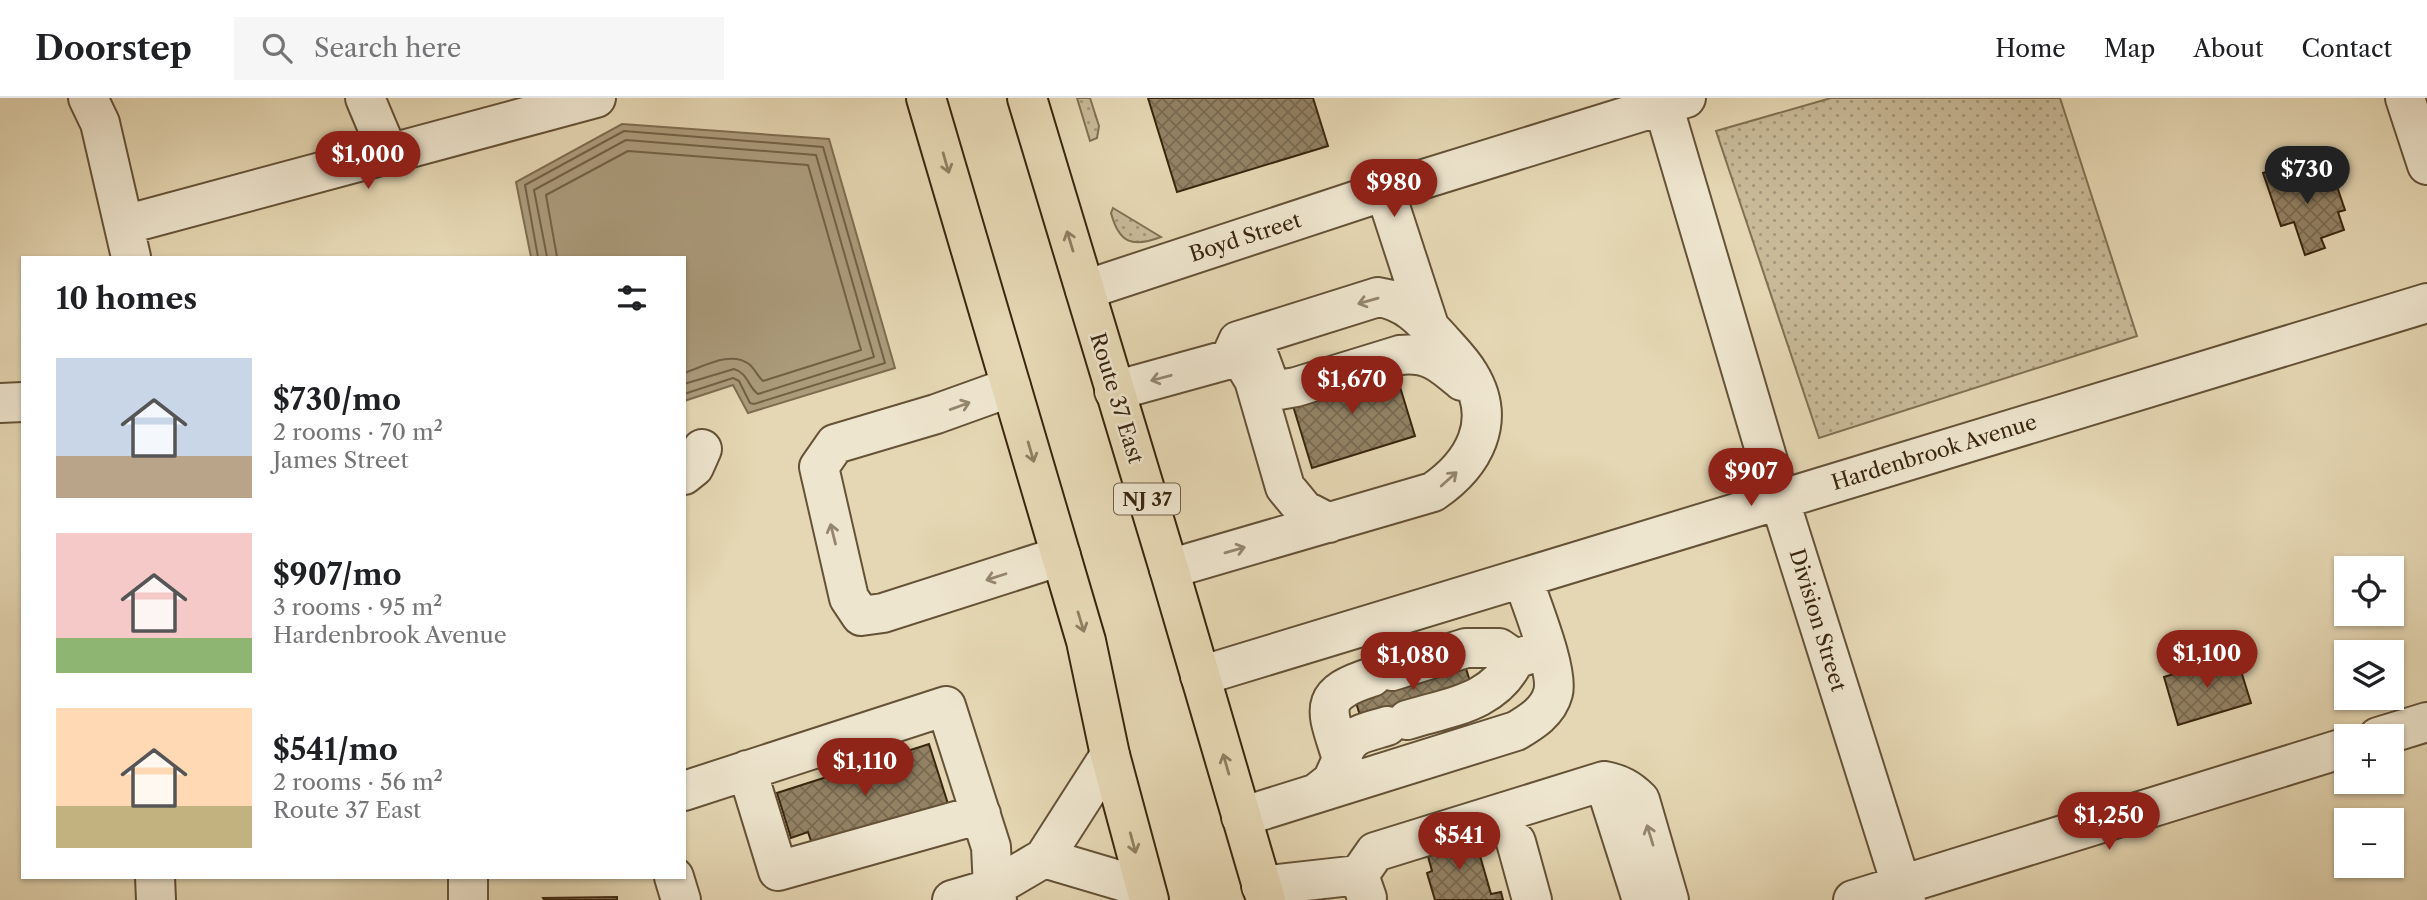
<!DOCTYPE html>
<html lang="en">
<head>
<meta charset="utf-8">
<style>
	:root { --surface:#fff; --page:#f6f6f6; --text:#202124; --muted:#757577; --line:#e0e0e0; --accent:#8f2418 }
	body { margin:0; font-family:"Libre Caslon Text",serif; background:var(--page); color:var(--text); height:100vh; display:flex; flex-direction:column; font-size:26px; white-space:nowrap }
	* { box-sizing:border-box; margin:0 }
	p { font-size:23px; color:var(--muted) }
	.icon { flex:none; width:38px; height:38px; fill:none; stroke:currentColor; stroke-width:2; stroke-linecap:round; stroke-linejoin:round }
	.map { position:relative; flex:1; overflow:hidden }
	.drawer { position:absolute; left:21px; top:158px; width:665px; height:623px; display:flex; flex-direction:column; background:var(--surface); border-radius:0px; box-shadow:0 2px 5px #0004 }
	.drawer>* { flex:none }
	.controls { position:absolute; left:2334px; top:458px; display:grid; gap:14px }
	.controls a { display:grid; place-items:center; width:70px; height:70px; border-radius:0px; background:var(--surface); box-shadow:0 2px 5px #0004; font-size:35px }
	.price { position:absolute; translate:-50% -60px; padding:0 16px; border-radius:24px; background:var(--accent); color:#fff; font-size:23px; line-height:46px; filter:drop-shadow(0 2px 4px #0008) }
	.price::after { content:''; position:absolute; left:50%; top:42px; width:21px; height:16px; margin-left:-10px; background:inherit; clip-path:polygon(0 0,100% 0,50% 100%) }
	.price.current { background:#222; color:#fff }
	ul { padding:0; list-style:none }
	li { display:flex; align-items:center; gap:21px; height:175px; padding:0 35px }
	li span { display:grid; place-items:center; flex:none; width:196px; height:140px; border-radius:0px; color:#555 }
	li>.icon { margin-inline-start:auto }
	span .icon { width:84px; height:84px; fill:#fffc; stroke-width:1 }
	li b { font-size:30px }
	h2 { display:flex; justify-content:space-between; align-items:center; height:84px; padding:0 35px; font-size:30px }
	header { display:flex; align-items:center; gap:42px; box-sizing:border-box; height:98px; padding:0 35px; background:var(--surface); border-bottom:2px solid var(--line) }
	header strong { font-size:33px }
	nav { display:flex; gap:38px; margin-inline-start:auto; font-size:24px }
	.search { width:490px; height:63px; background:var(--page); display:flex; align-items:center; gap:18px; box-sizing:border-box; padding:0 24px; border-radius:0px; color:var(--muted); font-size:26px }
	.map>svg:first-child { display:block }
	.grass { fill:url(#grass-dots); stroke:#817052; stroke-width:2 }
	.water { fill:#ab9b7b; stroke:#7e6c4f; stroke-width:2 }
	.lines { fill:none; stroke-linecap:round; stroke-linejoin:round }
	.shore { stroke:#726044; stroke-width:2 }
	.building { fill:url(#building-cross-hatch); stroke:#3a260e; stroke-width:2 }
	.minor-casing { stroke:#655237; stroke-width:42 }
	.highway-casing { stroke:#3a260e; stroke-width:42 }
	.minor { stroke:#eee5ce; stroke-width:38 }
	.highway { stroke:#e5d7b3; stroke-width:38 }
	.oneway { stroke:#907e60 }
	.oneway2 { stroke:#94866e }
	.labels { text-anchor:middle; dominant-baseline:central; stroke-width:5; stroke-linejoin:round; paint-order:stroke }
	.shield { fill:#eee5ce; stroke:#705f48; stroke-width:2 }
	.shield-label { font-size:19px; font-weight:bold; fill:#3a260e }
	.street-label { font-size:21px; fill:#3a260e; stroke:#eee5ce }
</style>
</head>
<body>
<header>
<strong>Doorstep</strong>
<div class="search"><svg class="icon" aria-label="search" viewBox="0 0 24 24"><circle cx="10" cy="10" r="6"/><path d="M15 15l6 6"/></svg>Search here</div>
<nav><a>Home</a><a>Map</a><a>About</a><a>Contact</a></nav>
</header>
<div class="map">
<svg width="2427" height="802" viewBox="0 0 2427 802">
	<defs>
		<pattern id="grass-dots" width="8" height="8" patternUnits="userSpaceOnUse" patternTransform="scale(1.75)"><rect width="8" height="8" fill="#c8b997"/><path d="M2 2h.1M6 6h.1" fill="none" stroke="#a3967a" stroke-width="1.8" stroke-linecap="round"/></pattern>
		<pattern id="building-cross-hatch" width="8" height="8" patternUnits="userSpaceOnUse" patternTransform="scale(1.75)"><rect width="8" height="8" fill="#938264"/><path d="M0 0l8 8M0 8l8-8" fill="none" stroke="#796a51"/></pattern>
	</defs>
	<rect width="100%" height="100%" fill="#e5d7b3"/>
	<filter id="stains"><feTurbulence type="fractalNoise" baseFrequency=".00286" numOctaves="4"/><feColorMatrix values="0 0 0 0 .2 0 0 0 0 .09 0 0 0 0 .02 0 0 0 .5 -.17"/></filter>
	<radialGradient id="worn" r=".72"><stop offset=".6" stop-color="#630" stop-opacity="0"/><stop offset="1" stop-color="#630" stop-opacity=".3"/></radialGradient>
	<path class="grass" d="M1077 0H1090L1099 28 1097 40 1090 43Z
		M1831 0H2060L2137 238 1819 340 1716 33Z
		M1113 110 1161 139C1132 150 1119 145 1111 115Z"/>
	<path class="water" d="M622 26 829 41 895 270 748 315 733 287 684 303V159H531L516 84Z"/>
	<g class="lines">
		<path class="shore" d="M538 159 525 87 624 33 823 49 885 265 754 306 750 305 739 283 733 280 684 296
			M547 159 534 92 626 42 816 57 874 259 758 296C748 289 748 275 734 271L684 286
			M557 159 546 97 628 53 808 67 861 252 763 283C758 279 755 271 749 266 731 252 703 269 684 275"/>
	</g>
	<path class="building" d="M1148 0H1313L1328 48 1177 94Z
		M2290 66 2296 86 2332 74 2345 112 2338 114 2344 132 2321 140 2325 150 2305 157 2294 124 2281 128 2263 75Z
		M1393 266 1415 338 1312 370 1290 298Z
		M2236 557 2251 605 2178 627 2164 579Z
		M1464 564 1472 590 1362 624 1354 598Z
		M929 646 949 709 813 749 808 734 791 740 777 695Z
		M1474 737 1491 796 1501 794 1503 802H1435L1427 775 1432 773 1426 751Z
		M617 799V802H544L543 800Z"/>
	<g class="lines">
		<defs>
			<path id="minor" d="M88 0 100 25 131 159
				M365 0 389 57
				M1661 0 1779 400 1906 802
				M2405 0 2427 67
				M1385 93 1429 228
				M124 127 596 0
				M1085 192 1385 93 1686 0
				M1230 261 1259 258 1270 288 1279 292 1296 289 1400 257C1429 254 1441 265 1462 283
				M1245 267 1254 282 1285 389 1304 412 1329 425
				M1011 289 936 316 835 346 819 369 849 500 861 518 883 515 1061 458
				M1114 293 1230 261 1238 243 1378 199C1407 203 1423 222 1442 243 1451 253 1462 264 1469 276 1498 323 1474 366 1433 394L1169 471
				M0 305 23 304
				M684 377 694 369 702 351
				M1392 573 1466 550H1499L1515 561 1546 551
				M1200 578 2427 205
				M1407 622C1449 609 1495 605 1515 561
				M2378 639 2427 624
				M1342 661C1347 635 1365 635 1387 628
				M747 672 778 773 981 716
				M1604 683 1642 802
				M684 693 946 608 991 749 993 790 1044 760 1110 657
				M1318 694 1332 683 1342 661C1327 612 1315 597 1372 579
				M1241 719 1516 633C1531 624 1548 614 1553 595 1559 573 1531 506 1523 481
				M1516 744 1532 802
				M1044 760 1145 790
				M1359 777 1375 754 1604 683C1620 686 1629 691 1640 702L1669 802
				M155 779 156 802
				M468 779V802
				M674 779 681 802
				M1261 788 1359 777 1367 800
				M952 802 993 790 997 802
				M1853 802 2347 649"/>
			<path id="highway" d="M926 0 1086 543 1110 657 1149 802
				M1027 0 1169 471 1266 802"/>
		</defs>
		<use href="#minor" class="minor-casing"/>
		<use href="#highway" class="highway-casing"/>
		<use href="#minor" class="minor"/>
		<use href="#highway" class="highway"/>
	</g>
	<defs><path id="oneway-shaft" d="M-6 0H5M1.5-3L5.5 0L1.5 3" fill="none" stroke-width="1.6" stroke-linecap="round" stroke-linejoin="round" transform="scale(1.75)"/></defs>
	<g class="oneway">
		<use href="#oneway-shaft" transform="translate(946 65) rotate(74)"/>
		<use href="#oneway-shaft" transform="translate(1070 143) rotate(-107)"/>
		<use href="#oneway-shaft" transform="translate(1031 354) rotate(74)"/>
		<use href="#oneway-shaft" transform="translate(1081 524) rotate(73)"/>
		<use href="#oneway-shaft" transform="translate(1226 666) rotate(-106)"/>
		<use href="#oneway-shaft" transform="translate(1133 745) rotate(75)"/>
	</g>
	<g class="oneway2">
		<use href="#oneway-shaft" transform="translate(1368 203) rotate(164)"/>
		<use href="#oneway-shaft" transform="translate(1161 280) rotate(165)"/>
		<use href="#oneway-shaft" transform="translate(960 308) rotate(-20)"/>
		<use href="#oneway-shaft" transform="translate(1449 381) rotate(-42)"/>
		<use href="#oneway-shaft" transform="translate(833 436) rotate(-104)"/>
		<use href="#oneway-shaft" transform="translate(1235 452) rotate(-16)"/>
		<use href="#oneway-shaft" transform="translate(996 479) rotate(162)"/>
		<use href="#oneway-shaft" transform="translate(1650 737) rotate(-107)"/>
	</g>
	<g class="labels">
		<rect class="shield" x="1114" y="385.5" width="66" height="31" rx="5"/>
		<g class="shield-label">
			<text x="1147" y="401">NJ 37</text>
		</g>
		<g class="street-label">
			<text transform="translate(1245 139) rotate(-18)">Boyd Street</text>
			<text transform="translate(1117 300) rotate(73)">Route 37 East</text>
			<text transform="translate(1934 354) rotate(-17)">Hardenbrook Avenue</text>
			<text transform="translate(1818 522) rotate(73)">Division Street</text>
		</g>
	</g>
	<rect width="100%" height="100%" filter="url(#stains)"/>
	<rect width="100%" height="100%" fill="url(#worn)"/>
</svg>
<div class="controls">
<a><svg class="icon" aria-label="locate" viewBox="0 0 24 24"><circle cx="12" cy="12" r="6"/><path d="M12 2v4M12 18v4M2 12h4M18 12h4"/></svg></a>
<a><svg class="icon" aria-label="layers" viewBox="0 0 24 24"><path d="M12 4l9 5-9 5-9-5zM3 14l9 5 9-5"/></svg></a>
<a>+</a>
<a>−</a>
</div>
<b class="price" style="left:368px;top:93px">$1,000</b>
<b class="price current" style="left:2307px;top:108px">$730</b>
<b class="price" style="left:1394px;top:121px">$980</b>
<b class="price" style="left:1352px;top:318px">$1,670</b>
<b class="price" style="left:1751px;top:410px">$907</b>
<b class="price" style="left:2207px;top:592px">$1,100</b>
<b class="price" style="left:1413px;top:594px">$1,080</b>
<b class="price" style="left:865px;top:700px">$1,110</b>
<b class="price" style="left:2109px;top:754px">$1,250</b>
<b class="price" style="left:1459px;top:774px">$541</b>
<section class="drawer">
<h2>10 homes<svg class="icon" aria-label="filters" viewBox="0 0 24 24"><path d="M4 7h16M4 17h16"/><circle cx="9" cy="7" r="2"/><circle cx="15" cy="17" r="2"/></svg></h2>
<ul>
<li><span style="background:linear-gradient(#c9d6e8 70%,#b9a48a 0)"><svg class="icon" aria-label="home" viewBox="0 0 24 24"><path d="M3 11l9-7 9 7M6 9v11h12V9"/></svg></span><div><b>$730/mo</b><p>2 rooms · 70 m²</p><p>James Street</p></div></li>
<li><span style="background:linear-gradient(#f6c9c9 75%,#8fb573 0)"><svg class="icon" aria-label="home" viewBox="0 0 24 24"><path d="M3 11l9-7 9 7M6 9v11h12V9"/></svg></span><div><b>$907/mo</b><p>3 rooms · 95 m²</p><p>Hardenbrook Avenue</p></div></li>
<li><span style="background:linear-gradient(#ffd9b3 70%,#c2b280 0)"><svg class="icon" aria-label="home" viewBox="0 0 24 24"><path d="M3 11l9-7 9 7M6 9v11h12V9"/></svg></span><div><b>$541/mo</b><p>2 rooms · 56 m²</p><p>Route 37 East</p></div></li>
</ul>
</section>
</div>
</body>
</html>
